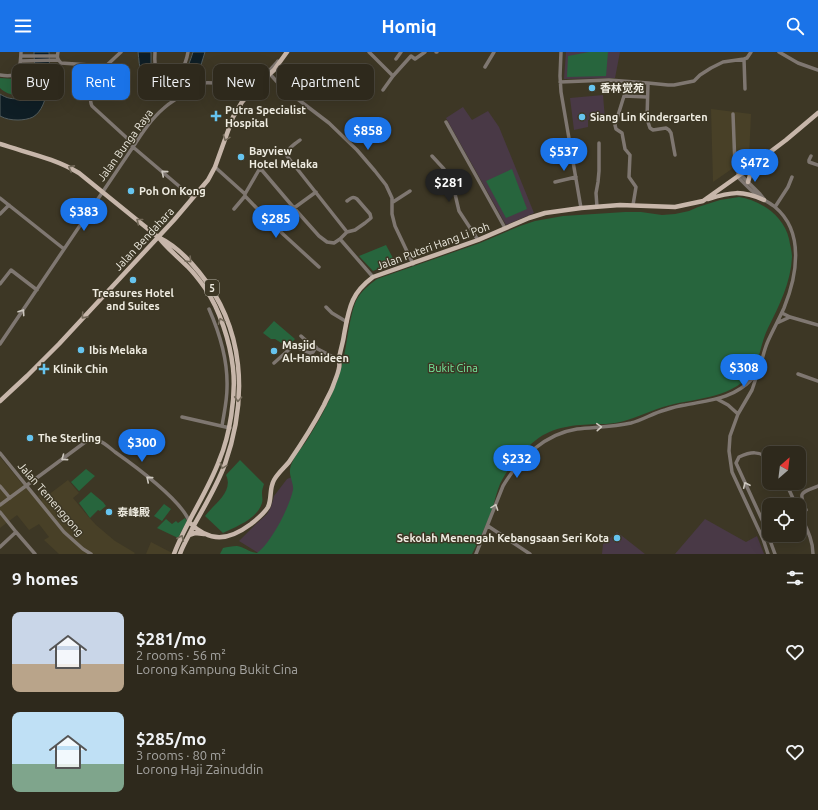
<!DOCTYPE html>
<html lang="en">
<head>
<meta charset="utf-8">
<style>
	:root { --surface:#2e291c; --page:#363125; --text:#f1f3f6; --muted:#a7a6a3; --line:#49453b; --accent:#1a73e8 }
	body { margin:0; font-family:Ubuntu,"Noto Sans SC",sans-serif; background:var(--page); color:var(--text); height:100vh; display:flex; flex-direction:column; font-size:15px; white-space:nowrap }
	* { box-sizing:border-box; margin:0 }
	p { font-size:13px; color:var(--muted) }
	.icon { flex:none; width:22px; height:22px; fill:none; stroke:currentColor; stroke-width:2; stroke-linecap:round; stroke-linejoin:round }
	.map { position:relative; height:502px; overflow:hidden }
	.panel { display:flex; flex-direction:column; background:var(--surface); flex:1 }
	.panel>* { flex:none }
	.hud { position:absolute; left:12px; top:12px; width:400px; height:36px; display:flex; gap:8px }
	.needle { width:26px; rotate:28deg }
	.tools { position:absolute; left:762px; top:394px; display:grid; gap:8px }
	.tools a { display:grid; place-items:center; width:44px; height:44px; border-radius:8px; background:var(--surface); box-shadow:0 4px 16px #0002,0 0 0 1px var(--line); font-size:20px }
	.price { position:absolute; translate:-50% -34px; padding:0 9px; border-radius:14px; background:var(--accent); color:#fff; font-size:13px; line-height:26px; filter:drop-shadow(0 1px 2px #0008) }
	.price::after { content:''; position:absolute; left:50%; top:24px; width:12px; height:9px; margin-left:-6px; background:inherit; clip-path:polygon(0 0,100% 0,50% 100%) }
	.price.current { background:#222; color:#fff }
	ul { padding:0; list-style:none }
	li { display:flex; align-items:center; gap:12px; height:100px; padding:0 12px }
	li span { display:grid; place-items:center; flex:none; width:112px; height:80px; border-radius:8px; color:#555 }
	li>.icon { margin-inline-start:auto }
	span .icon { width:48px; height:48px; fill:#fffc; stroke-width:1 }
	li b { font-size:17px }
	h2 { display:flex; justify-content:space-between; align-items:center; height:48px; padding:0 12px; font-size:17px }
	.tag { padding:0 14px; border-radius:8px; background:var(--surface); box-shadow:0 4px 16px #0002,0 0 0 1px var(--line); font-size:14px; line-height:36px }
	.tag.current { background:var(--accent); color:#fff }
	header { display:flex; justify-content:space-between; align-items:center; height:52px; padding:0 12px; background:var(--accent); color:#fff; font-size:18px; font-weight:700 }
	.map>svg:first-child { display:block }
	.built { fill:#484027 }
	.education { fill:#493946 }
	.green { fill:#27653d }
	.water { fill:#0f1e25; stroke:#525c5d }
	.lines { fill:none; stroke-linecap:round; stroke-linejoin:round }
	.minor { stroke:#7f7771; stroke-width:3.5 }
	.major { stroke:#c7b6aa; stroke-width:4.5 }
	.oneway { stroke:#746a5a }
	.oneway2 { stroke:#cdc8bf }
	.poi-dot { fill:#66c4ef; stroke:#3d3725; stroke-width:1.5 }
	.labels { text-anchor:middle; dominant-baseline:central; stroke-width:3; stroke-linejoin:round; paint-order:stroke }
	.shield { fill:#3d3725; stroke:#b9b5a8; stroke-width:1 }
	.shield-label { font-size:10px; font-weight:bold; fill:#eeebe0 }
	.poi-label { font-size:11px; font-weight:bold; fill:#eeebe0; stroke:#3d3725; text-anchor:start }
	.street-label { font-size:11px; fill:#eeebe0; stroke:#3d3725 }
	.park-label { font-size:11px; fill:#74ea9c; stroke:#3d3725 }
</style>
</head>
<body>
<header><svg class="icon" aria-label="menu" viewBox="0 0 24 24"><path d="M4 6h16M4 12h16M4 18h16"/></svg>Homiq<svg class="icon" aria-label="search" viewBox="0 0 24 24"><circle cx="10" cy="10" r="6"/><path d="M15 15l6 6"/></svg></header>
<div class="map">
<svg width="818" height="502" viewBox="0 0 818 502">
	<rect width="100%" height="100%" fill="#3d3725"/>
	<path class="built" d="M711 57 751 62 749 105 713 130Z
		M0 405 24 434 28 436 39 451 42 449 38 444 40 443 43 447 68 428 79 441 73 446 87 463 96 473 109 484 115 489 135 501 134 502H59L44 488 49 485 39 472 29 478 17 463 0 476Z
		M151 490 174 502H146Z"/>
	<path class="education" d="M566 0H620L615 26 564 27Z
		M603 43 605 67 588 68V75L574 78 570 46Z
		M463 55 472 68 488 59 499 75 534 161 506 173 446 66Z
		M292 425 297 435 286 463 261 502H260L239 489 256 472 267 462 271 455 274 444 287 427Z
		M705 467 746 490 757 484 764 502H675Z
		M617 480 645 502H602L603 492Z"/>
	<path class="green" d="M589 0H608L606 24 567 25 568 4Z
		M0 26 31 28C31 32 31 35 30 38 24 47 6 43 0 36Z
		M512 117 527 157 506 166 486 129Z
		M739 145C760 148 784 164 789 187 790 193 792 199 792 205 791 230 779 254 768 276 761 289 759 313 750 323 728 348 692 346 663 355 647 360 632 368 615 371 609 372 602 372 596 372 575 373 554 374 536 388 522 399 508 415 500 432 497 439 495 447 493 455 487 471 480 487 472 502H220L223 496C227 495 232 494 237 494 244 495 249 500 257 501 271 491 289 456 293 438 294 432 289 424 290 417 292 407 301 397 307 388 317 372 327 355 334 337 342 319 345 300 348 281 350 271 352 258 356 249 361 239 369 233 377 227L480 191 520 174 535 169 563 164 625 160H641L662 163 675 162 689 159 698 155 720 148Z
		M386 193 395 210 373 219 359 204Z
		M274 269 295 287 288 294 283 292 275 287H271L263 281Z
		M240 408 264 432C263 435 262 438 262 441 262 445 263 447 262 451 257 467 237 474 223 481L205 464C214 452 234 440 226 423Z
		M86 417 95 424 79 439 71 430Z
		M91 440 103 450 106 454 100 459 98 458 90 466 79 451Z
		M164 452 171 457 162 469 154 464Z
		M185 466 187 469 178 486 157 476 166 467 172 472 176 469 178 471Z"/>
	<path class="water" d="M34 0H49C50 17 50 55 33 65 29 67 23 68 18 68 11 68 6 67 0 64V42C6 46 13 48 21 46 23 45 27 44 29 42 38 35 34 11 34 0Z
		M138 0H151V12L157 26C178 40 188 17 193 0H205C202 9 200 19 194 26 179 47 152 46 142 22 139 16 139 7 138 0Z"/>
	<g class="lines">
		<path class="minor" d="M58 0C57 5 57 7 61 11L90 13 92 16
			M155 0C155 5 154 11 156 16 159 28 175 28 181 18 185 13 187 6 188 0
			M369 0 393 24
			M436 0H437
			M561 0 560 24 561 40 581 156
			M779 0 798 11 818 18
			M21 4H57
			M396 7 401 0
			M744 7 745 37
			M21 9 58 8
			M485 15 494 0
			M90.5 19a3.5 3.5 0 1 1 7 0a3.5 3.5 0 1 1-7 0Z
			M96 17 107 13 121 0
			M269 21 279 32 287 39 329 71 357 98 375 119 386 133 392 146V162L395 174 413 212
			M93 22C92 31 88 47 92 54L128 87 133 95 193 146
			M0 23C21 27 20 17 21 0
			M560 30 609 28 648 31 668 33H674L694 29 700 23 711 16 723 10 744 7 747 6 751 0
			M648 31 647 67 650 76 653 78 666 76 669 78 671 81 675 103
			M231 33C238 39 241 42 242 50
			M383 38 393 24 411 4 415 7 425 0
			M446 70 505 176
			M300 88C295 92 286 97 287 104L347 180
			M432 104 444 117 446 128 455 142 459 159 478 188
			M811 104 809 108V110L818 113
			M546 108 572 103
			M215 115 245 142
			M739 121 760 142 764 147
			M555 130 576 125
			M245 144 272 172 319 215
			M0 146 64 197
			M393 150 410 139
			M633 153 636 135 629 125 630 103 625 97 622 81 616 77 615 73 624 44 647 45
			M597 155 596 141 598 130 599 119V91
			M775 155 788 135 792 125
			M234 157 245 144V142L260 116 294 156 319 184 327 190 334 191 340 187 347 180 355 178 365 171 371 166 370 162 357 147C353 144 351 146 347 149
			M0 162 9 153
			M272 172 316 140
			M340 187 373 225
			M0 232 11 218 37 238
			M326 255 332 261 347 270
			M209 257C220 282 228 309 227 336 227 349 224 361 222 374
			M782 261 790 265 818 273
			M777 271 790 265
			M301 284 312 294 339 308
			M0 292 133 95C142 81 151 67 164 56 175 46 190 39 203 31 213 30 222 32 231 33 255 36 264 25 278 9
			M274 311 293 294 310 301 313 300 316 295
			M798 322 818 329
			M757 323 752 338 738 362 730 384 729 399 732 420 756 472 763 487 768 502
			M717 347 728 353 738 362
			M182 365 230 376
			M0 401 64 480 83 497 91 502
			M769 408C760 398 750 400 739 405L736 411 764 472 775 502
			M786 431 796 453
			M0 434 10 446
			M0 453 88 388C91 387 94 386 97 388 104 390 110 396 115 400 135 414 181 448 189 469
			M806 458C798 439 801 441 818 434
			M0 460 16 480 35 502
			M799 460C805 474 813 486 813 502
			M488 474 530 502
			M0 495 16 480
			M476 502 503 434C519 407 544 382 577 377 595 375 613 375 631 371 643 368 653 361 665 358 671 356 678 354 685 353 710 348 733 347 752 327 762 317 762 302 768 289 773 278 779 267 784 256 797 224 805 180 775 155 770 151 763 148 757 143 750 138 744 131 738 125V120L735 114 733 62"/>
		<path class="major" d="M0 92C27 101 54 106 79 121L158 185C175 193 187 205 199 220 245 276 248 346 225 412 217 434 204 455 193 475 189 484 183 493 180 502
			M748 130 750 123 755 112
			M708 147C731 140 742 138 764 148
			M160 187C168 197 178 205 188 215 194 221 200 229 205 236 220 258 230 290 233 316 236 344 230 383 219 409 207 441 186 470 174 502
			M0 349 27 324 59 292 174 168 208 128 215 115 233 65 242 50 254 36 274 18 287 0
			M189 470C210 491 228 489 251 472 257 467 264 462 268 455 272 447 269 437 274 428 278 421 284 416 289 410 302 391 314 372 324 353 327 346 331 340 333 334 335 328 338 322 339 316 340 313 339 310 339 307 340 299 343 291 344 283 346 272 348 259 353 248 357 239 365 231 373 225L478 188 529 166 545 161 581 156 620 153 675 155 703 149 741 122 786 88 818 61
			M189 483 195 481 204 482"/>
	</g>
	<defs><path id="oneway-chevron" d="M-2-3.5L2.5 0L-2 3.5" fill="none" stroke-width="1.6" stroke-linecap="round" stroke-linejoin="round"/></defs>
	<g class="oneway">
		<use href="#oneway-chevron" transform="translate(226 86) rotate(110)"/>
		<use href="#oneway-chevron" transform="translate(71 116) rotate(-152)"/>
		<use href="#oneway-chevron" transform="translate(139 169) rotate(-142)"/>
		<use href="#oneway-chevron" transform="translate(189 208) rotate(46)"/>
		<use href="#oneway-chevron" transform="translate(84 264) rotate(132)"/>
		<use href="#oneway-chevron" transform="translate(221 269) rotate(-111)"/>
		<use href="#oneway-chevron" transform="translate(238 347) rotate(93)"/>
		<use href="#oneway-chevron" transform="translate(223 414) rotate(111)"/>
		<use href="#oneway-chevron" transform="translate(181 486) rotate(-65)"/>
	</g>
	<g class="oneway2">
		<use href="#oneway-chevron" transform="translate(164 121) rotate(-140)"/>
		<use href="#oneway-chevron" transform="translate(22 260) rotate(-56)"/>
		<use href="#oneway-chevron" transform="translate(599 375) rotate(-4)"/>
		<use href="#oneway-chevron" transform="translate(64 406) rotate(144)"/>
		<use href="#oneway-chevron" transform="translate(149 427) rotate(-140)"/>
		<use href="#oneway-chevron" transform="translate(746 433) rotate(-115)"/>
		<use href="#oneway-chevron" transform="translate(495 455) rotate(-70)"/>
	</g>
	<g class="poi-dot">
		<circle cx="592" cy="36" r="4"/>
		<path d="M214 58h4v4h4v4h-4v4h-4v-4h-4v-4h4z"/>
		<circle cx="582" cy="65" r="4"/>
		<circle cx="241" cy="105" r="4"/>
		<circle cx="131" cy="139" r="4"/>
		<circle cx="133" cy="228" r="4"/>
		<circle cx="81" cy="298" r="4"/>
		<circle cx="274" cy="299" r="4"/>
		<path d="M42 311h4v4h4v4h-4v4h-4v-4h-4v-4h4z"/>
		<circle cx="30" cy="386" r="4"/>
		<circle cx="109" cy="460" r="4"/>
		<circle cx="617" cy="486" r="4"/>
	</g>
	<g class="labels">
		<rect class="shield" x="205" y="228" width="14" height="16" rx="3"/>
		<g class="shield-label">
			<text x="212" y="236">5</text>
		</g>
		<g class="poi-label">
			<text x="600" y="36">香林觉苑</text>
			<text x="225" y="58">Putra Specialist<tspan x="225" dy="13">Hospital</tspan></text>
			<text x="590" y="65">Siang Lin Kindergarten</text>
			<text x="249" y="99">Bayview<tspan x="249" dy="13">Hotel Melaka</tspan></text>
			<text x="139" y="139">Poh On Kong</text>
			<text x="133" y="241" text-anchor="middle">Treasures Hotel<tspan x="133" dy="13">and Suites</tspan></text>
			<text x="282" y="293">Masjid<tspan x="282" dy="13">Al-Hamideen</tspan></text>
			<text x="89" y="298">Ibis Melaka</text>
			<text x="53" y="317">Klinik Chin</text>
			<text x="38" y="386">The Sterling</text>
			<text x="117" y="460">泰峰殿</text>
			<text x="609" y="486" text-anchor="end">Sekolah Menengah Kebangsaan Seri Kota</text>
		</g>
		<g class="street-label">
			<text transform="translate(125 93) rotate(-54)">Jalan Bunga Raya</text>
			<text transform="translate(144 187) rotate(-47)">Jalan Bendahara</text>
			<text transform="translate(433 194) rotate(-20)">Jalan Puteri Hang Li Poh</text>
			<text transform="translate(51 447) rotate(49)">Jalan Temenggong</text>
		</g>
		<g class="park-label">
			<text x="453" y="316">Bukit Cina</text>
		</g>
	</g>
</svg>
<div class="tools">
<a><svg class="needle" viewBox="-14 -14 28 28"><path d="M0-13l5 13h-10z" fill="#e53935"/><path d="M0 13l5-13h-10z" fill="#a7a6a3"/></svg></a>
<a><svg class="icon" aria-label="locate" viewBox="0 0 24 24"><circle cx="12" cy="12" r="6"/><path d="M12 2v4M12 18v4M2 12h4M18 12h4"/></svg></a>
</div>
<b class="price" style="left:368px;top:99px">$858</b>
<b class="price" style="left:564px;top:120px">$537</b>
<b class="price" style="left:755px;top:131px">$472</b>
<b class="price current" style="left:449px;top:151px">$281</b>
<b class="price" style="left:84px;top:180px">$383</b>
<b class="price" style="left:276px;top:187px">$285</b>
<b class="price" style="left:744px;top:336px">$308</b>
<b class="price" style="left:142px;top:411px">$300</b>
<b class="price" style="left:517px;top:427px">$232</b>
<div class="hud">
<a class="tag">Buy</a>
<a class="tag current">Rent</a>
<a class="tag">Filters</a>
<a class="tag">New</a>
<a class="tag">Apartment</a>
</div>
</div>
<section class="panel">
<h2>9 homes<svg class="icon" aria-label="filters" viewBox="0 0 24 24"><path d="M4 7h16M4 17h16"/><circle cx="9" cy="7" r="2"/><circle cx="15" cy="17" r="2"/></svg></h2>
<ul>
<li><span style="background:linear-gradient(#c9d6e8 65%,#b9a48a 0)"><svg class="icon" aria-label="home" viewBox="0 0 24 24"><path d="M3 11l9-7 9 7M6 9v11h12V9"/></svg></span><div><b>$281/mo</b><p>2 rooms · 56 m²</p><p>Lorong Kampung Bukit Cina</p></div><svg class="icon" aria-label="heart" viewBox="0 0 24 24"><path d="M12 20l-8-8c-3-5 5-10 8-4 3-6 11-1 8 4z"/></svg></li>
<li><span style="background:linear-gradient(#bfe0f5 65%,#7fa58c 0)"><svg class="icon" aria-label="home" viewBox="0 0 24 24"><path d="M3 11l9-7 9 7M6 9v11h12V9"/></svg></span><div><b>$285/mo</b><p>3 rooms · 80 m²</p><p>Lorong Haji Zainuddin</p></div><svg class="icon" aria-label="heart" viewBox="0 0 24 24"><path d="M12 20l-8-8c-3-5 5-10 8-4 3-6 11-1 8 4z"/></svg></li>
</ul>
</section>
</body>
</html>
